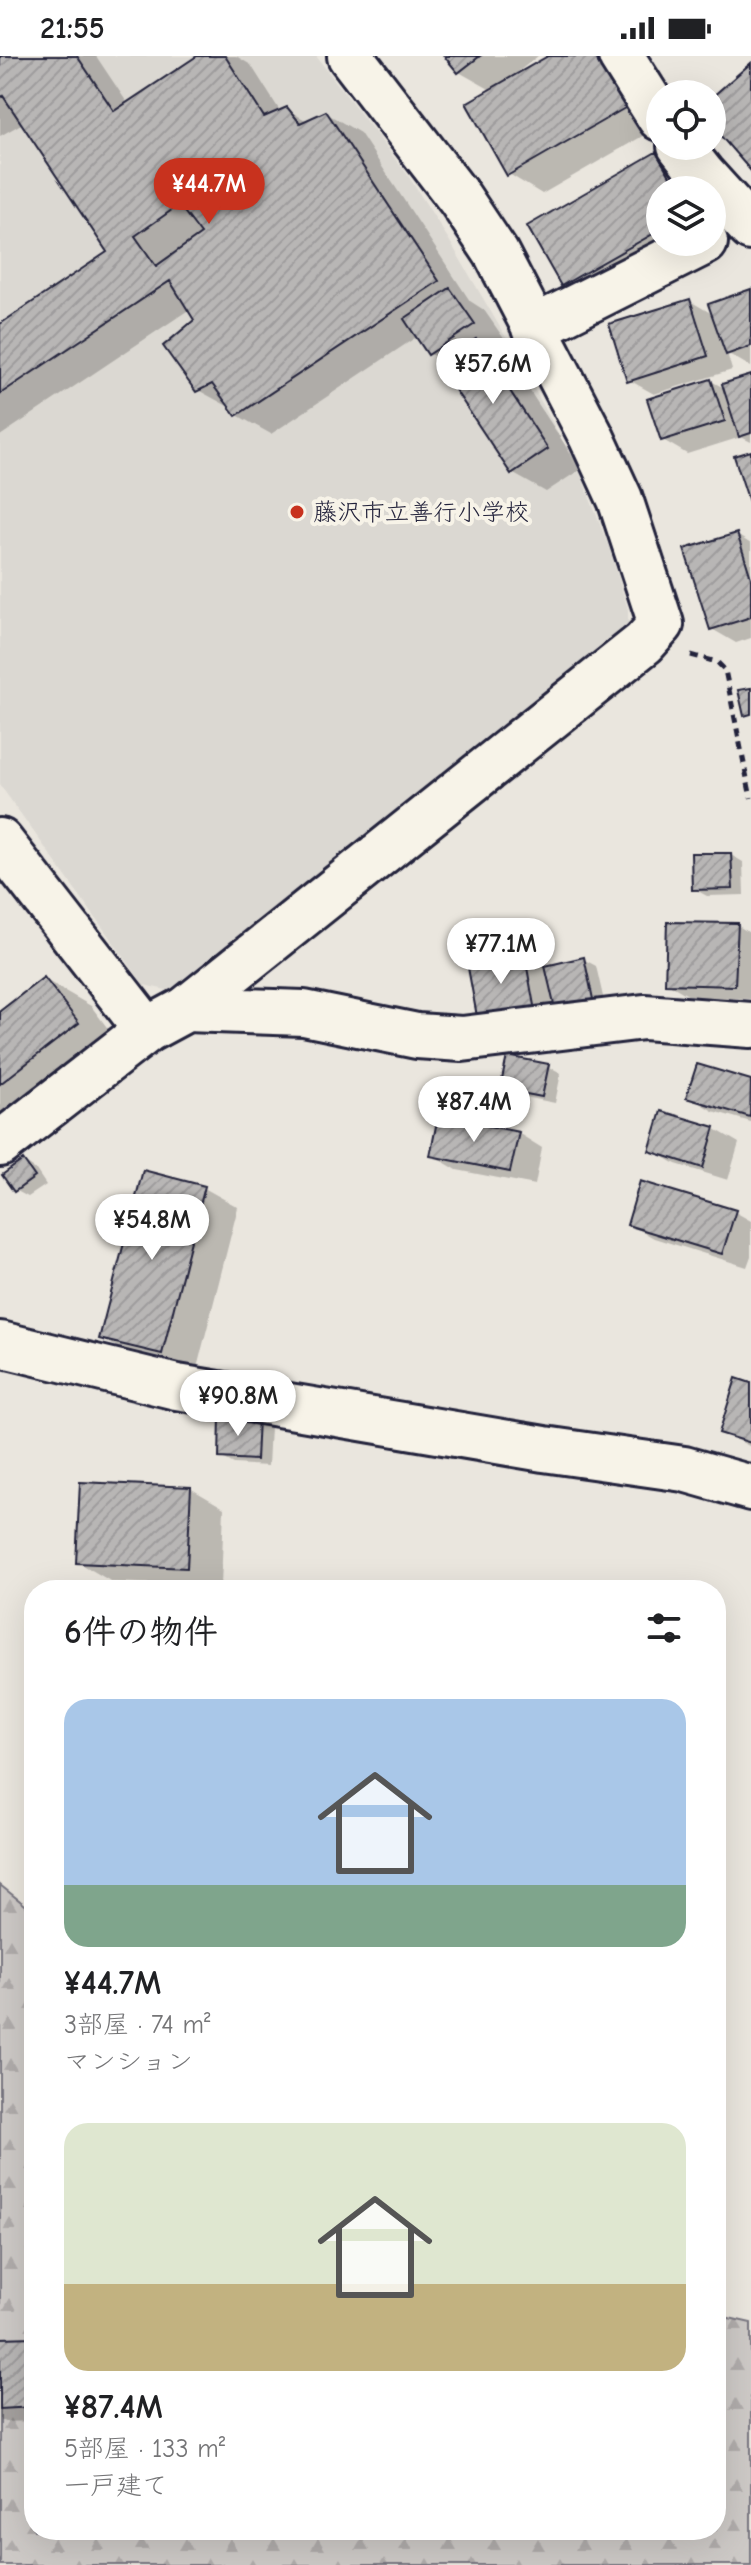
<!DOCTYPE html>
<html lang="ja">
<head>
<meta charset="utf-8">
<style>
	:root { --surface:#fff; --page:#f2f2f2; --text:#202124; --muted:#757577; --accent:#c8321e }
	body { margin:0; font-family:"Comic Neue","Klee One",sans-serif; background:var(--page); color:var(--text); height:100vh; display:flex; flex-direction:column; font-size:30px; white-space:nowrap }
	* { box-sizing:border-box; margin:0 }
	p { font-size:26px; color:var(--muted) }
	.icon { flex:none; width:44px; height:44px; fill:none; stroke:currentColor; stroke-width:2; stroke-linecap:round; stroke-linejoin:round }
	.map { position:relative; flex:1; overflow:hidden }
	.side { position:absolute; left:24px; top:1524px; width:702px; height:960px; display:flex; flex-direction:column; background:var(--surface); border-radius:32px; box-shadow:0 8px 32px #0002 }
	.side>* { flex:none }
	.buttons { position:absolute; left:646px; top:24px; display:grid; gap:16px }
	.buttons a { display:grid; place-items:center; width:80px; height:80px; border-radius:50%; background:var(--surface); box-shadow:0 8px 32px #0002; font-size:40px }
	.price { position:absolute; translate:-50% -68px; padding:0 18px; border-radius:28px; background:#fff; color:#222; font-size:26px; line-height:52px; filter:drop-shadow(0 2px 4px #0008) }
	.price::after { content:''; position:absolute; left:50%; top:48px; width:24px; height:18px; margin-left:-12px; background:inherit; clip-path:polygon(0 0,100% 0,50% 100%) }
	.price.active { background:var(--accent); color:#fff }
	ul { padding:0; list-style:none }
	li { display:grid; align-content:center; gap:16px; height:424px; padding:0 40px }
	li span { display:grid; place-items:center; height:248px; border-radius:24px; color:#555 }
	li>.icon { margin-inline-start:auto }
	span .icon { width:144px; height:144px; fill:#fffc; stroke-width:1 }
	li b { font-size:34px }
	h2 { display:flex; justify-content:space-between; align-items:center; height:96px; padding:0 40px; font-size:34px }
	.status { display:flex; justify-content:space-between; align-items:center; height:56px; padding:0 40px; background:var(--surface); direction:ltr }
	.status svg { height:22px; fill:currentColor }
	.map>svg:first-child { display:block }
	.built { fill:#dbd8d2 }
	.forest { fill:url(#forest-firs); stroke:#787680; stroke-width:2 }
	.shadow { fill:#0003 }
	.building { fill:url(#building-hatch); stroke:#22223b; stroke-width:2; fill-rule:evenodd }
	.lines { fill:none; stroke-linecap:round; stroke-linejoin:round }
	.street-casing { stroke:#22223b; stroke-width:50 }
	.path { stroke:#22223b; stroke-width:5; stroke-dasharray:8 6; stroke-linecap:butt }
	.street { stroke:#f7f3e8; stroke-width:44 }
	.poi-dot { fill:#c8321e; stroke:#f7f3e8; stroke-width:3 }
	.labels { text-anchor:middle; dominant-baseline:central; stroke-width:8; stroke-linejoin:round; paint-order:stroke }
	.poi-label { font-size:24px; fill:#22223b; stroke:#f7f3e8; text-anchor:start }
</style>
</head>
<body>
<div class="status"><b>21:55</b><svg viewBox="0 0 49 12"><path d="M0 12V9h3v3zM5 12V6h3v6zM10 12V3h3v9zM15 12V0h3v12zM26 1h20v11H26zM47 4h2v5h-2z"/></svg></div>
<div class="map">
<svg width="751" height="2509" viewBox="0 0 751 2509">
	<defs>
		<pattern id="forest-firs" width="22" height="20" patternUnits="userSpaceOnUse" patternTransform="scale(2)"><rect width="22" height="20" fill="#cdc9c6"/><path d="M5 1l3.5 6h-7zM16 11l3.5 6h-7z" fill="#b0acab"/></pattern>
		<pattern id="building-hatch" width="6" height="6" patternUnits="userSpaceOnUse" patternTransform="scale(2)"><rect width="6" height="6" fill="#b8b6b5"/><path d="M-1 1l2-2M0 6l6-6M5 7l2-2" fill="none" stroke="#9e9c9d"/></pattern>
	</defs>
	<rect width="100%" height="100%" fill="#eae6de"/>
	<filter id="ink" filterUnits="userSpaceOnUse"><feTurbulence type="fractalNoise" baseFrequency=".0125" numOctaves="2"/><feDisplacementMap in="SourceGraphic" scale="16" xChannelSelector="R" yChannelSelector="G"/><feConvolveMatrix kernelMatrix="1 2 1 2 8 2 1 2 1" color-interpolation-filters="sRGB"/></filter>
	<g filter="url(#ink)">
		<path class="built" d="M0 0H316L407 118 449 184 508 285 580 417 610 494 628 553V584L175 936 144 929 0 729Z"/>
		<path class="forest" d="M0 1829 34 1856V2474H716V2259L751 2267V2509H0Z"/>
		<path class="shadow" d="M0 0H96L128 48 200 0H236L251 9 280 55 286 53 309 66 326 57 360 77 470 245 484 254 507 287 494 296 510 305 581 413 546 436 512 417 445 306 430 298 418 280 271 378 237 359 233 353 198 334 197 264 190 253 0 380V270L110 196 23 67 0 80Z
			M447 0H538L514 19 515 21 552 0 660 70 542 138 509 118 491 34 459 16Z
			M656 98 690 118 699 134H660V186L597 248 563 229 530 170Z
			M751 235V311L727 297 732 314 654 338 629 324 690 245 714 259Z
			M751 321V386L741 381 687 398 663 384 711 325 726 333Z
			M737 479 751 488V582L736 587 712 573Z
			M731 799 743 806 744 839 707 840 694 833Z
			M737 869 751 878V943L691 941 667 927Z
			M523 897 548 911 583 903 596 910 606 954 505 979Z
			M44 923 91 950 124 994 0 1089V957Z
			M548 1010 561 1017 555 1047 515 1039 502 1032Z
			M699 1010 751 1027V1066L713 1055 689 1041Z
			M663 1058 715 1073 739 1087 728 1124 676 1108 652 1094Z
			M518 1077 542 1092 535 1129 457 1114 432 1099Z
			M24 1106 36 1114 46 1129 28 1141 15 1134Z
			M204 1132 238 1151 196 1316 135 1301 101 1282Z
			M735 1156 751 1165V1200L747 1211 654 1182 629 1168Z
			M751 1329V1391L722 1376Z
			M258 1364 270 1371 268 1410 234 1408 221 1401Z
			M190 1432 224 1452 221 1530 112 1526 78 1506Z
			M34 2283V2365L5 2366 0 2364V2284Z"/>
		<path class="building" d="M0 0H77L114 55 197 0H225L264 61 287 51 300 67 326 55 439 225 236 360 212 328 196 336 163 290 194 264 170 225 0 338V268L107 196 3 40 0 42ZM179 149 201 178 156 210 135 180Z
			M444 0H480L458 17Z
			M548 0H605L632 48 507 120 466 47Z
			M751 7V115L712 70V41Z
			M656 96 678 134H660V174L561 230 527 170Z
			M450 232 475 268 428 299 404 263Z
			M751 233V290L726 299 708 248Z
			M690 243 708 300 627 326 609 268Z
			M476 283 548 393 511 418 438 308Z
			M751 319V377L739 381 722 328Z
			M711 323 725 365 661 385 647 343Z
			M751 395V452L734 400Z
			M737 477 751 522V561L710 574 684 493Z
			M751 632V658L744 660 738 634Z
			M691 797H731L733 833 692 834Z
			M667 866 738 867 735 930 665 928Z
			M524 895 535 955 478 966 467 906Z
			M584 901 594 948 556 957 545 910Z
			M44 921 79 967 0 1028V955Z
			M507 1000 549 1008 542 1041 500 1033Z
			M697 1008 751 1024 750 1061 686 1042Z
			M661 1055 715 1071 703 1112 649 1095Z
			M438 1060 519 1076 510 1116 430 1100Z
			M23 1104 35 1121 14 1136 2 1119Z
			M143 1114 205 1130 162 1298 99 1283Z
			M640 1125 736 1154 722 1198 627 1169Z
			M736 1322 751 1327V1387L719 1377Z
			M220 1360 258 1362 256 1404 219 1402Z
			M80 1426 191 1431 187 1512 76 1507Z
			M34 2281V2351L0 2353V2282Z"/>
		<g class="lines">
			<defs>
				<path id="street" d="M621 0 660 62
					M680 90 702 118 751 172
					M534 272 705 186
					M0 785 147 974
					M186 953 304 957 417 980 462 983 644 961 751 969
					M0 1088 147 974 186 953 644 587 661 568 620 443 591 380 496 197 460 143 350 0
					M0 1288 177 1331 544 1393 684 1413 751 1432"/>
			</defs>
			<use href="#street" class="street-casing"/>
			<path class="path" d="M691 599 717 606 725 614 751 742"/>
			<use href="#street" class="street"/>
		</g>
	</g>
	<circle class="poi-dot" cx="297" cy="456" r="8"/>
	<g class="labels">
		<g class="poi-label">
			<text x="313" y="456">藤沢市立善行小学校</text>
		</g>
	</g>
</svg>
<div class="buttons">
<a><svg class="icon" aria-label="locate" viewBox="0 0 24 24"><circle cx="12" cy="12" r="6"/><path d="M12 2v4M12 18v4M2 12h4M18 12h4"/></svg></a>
<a><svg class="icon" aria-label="layers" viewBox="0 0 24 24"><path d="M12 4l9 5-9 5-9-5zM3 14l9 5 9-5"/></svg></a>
</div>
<b class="price active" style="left:209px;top:170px">¥44.7M</b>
<b class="price" style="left:493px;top:350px">¥57.6M</b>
<b class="price" style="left:501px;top:930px">¥77.1M</b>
<b class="price" style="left:474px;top:1088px">¥87.4M</b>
<b class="price" style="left:152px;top:1206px">¥54.8M</b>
<b class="price" style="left:238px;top:1382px">¥90.8M</b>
<section class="side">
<h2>6件の物件<svg class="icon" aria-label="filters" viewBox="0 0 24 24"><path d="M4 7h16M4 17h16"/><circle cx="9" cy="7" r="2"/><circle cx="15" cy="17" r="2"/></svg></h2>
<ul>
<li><span style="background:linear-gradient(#a9c7e8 75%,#7fa58c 0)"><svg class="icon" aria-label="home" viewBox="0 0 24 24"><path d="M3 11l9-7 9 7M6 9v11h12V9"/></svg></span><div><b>¥44.7M</b><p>3部屋 · 74 m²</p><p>マンション</p></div></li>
<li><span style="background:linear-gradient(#dfe7d0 65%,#c2b280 0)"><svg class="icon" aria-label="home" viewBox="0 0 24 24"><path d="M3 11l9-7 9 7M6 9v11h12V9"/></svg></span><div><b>¥87.4M</b><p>5部屋 · 133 m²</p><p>一戸建て</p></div></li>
</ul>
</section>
</div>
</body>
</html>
